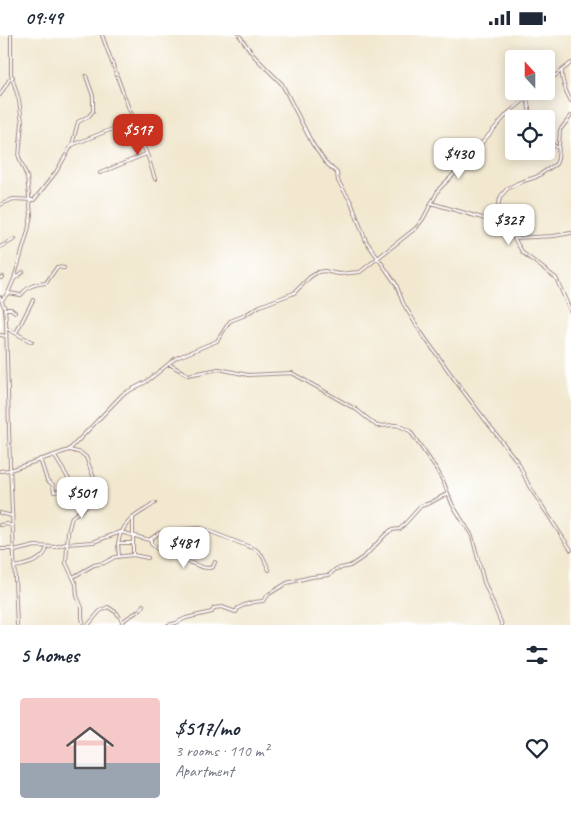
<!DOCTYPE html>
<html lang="en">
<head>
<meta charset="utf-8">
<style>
	:root { --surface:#fff; --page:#f6f6f7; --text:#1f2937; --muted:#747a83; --line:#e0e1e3; --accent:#c8321e }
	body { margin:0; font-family:Caveat,sans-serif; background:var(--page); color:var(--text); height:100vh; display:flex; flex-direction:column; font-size:19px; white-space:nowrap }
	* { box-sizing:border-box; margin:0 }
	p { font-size:16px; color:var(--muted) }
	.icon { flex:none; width:28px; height:28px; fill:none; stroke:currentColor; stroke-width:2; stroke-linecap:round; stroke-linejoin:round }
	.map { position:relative; height:590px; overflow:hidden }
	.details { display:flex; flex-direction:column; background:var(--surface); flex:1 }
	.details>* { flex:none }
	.needle { width:32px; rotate:339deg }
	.buttons { position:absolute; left:505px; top:15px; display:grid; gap:10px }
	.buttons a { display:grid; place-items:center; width:50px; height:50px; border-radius:5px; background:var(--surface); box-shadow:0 2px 12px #0003; font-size:25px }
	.price { position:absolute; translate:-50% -42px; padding:0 11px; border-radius:10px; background:#fff; color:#222; font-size:16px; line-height:32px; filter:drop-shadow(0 1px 2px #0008) }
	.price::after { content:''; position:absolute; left:50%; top:30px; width:15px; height:11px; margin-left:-8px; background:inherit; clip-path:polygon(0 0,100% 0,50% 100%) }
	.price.current { background:var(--accent); color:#fff }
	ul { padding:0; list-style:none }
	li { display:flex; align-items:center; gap:15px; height:125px; padding:0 20px }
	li+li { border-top:1px solid var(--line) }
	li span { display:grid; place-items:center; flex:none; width:140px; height:100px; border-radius:5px; color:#555 }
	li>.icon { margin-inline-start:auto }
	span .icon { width:60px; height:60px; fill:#fffc; stroke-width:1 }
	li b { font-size:21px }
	h2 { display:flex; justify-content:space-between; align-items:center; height:60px; padding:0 20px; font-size:21px }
	.status { display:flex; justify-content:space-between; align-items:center; height:35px; padding:0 25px; background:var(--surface); direction:ltr }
	.status svg { height:14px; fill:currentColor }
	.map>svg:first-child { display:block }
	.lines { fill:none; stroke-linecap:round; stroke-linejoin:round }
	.street-casing { stroke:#9e847e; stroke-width:4 }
	.street { stroke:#fff; stroke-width:2 }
</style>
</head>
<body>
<div class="status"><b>09:49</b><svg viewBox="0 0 49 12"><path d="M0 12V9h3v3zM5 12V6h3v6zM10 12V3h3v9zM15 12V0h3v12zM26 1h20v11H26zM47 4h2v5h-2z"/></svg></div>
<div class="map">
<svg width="571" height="590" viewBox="0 0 571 590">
	<rect width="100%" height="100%" fill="#fff"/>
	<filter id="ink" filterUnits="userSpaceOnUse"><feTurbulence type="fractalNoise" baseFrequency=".02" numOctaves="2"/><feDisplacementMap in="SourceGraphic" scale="10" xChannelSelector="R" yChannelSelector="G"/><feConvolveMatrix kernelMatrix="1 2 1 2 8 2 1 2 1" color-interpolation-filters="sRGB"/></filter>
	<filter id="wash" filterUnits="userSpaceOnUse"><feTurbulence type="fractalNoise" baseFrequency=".0096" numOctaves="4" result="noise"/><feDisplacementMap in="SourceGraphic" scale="20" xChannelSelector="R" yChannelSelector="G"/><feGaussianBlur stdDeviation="1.12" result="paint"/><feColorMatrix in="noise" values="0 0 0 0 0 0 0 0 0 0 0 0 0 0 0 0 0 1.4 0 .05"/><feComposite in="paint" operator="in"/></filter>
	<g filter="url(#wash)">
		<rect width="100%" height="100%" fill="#f2e8d0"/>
	</g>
	<g filter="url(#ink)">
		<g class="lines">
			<defs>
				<path id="street" d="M102 0 129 74 138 92 142 108 148 122 155 144
					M239 0 254 21 282 49 312 108 325 127 337 138 338 146 351 167 366 206 396 249 403 268 420 296 460 352 519 429 529 451 571 515
					M562 35C561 46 566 57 571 66
					M546 48 571 28
					M0 60 9 45 13 42
					M527 63 531 84
					M546 105 558 113
					M72 110 78 87 89 81 93 76V61L86 41
					M100 138 146 119
					M431 168 506 190 523 218 556 243 571 277
					M0 170 13 164 34 165 56 137 72 110 135 85
					M488 184 495 179 501 161 507 154 518 148 536 142 556 129 558 124 560 95 571 81
					M514 203 554 201 571 198
					M0 212 15 204
					M0 243 3 242
					M14 244 23 237
					M8 258 21 260C28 251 35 249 46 248L57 232 64 233
					M0 262 5 274 6 287 10 430 17 590
					M2 265 8 258 14 244 28 196 31 180 27 142 19 122 22 87 19 65 11 39V0
					M5 274H11L15 277
					M6 293 32 307
					M16 298 33 265
					M0 300 6 301
					M169 329 188 340 219 334 248 340 292 338 357 375 377 391 397 390 410 396 437 435 444 448 452 469 472 501 484 547 502 590
					M70 415 81 418 86 422 100 459 98 462 72 482 68 497 66 528 76 549 77 561 82 573V583L84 590
					M54 420 70 446 90 468
					M40 424 47 445 53 450 54 457 75 452
					M0 436 10 435 69 415 123 359 146 347 176 323 217 306 230 286 243 281 260 271 294 258 310 242 318 237 324 236 339 239 360 237 416 193 423 184 439 154 460 133 508 78 536 56
					M0 478 12 481
					M133 483V520
					M0 490 7 489 12 491
					M122 497C128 482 143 477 155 468
					M162 497 164 502 180 517 182 526C193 526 202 536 213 532L215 527
					M151 505V509L159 515 164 514 166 507 168 506
					M118 508H133
					M0 514H13
					M14 516 35 511 55 512 66 509 93 507 121 497 149 505 159 498 185 494 201 493 255 514 262 520 269 535
					M119 522 118 508 121 497
					M14 532C26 530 45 526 47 512
					M73 542 94 530 104 528 115 522 133 520 148 523
					M88 590 100 576 108 572 117 578 122 586
					M121 590C125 580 139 580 143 570
					M168 590 176 588 186 583 212 577 214 573 222 572 236 577 238 573C246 569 255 566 263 566L269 559 287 548 311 542 329 540 336 534 350 531 365 521 385 500 391 495 400 494 421 471 430 468 448 458"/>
			</defs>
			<use href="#street" class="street-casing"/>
			<use href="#street" class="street"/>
		</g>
	</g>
</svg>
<div class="buttons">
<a><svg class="needle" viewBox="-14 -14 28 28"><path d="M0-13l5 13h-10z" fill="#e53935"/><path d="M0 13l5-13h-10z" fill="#747a83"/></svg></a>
<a><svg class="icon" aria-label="locate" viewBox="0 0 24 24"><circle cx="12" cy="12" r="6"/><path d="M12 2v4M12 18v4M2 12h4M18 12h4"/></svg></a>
</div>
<b class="price current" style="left:138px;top:121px">$517</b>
<b class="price" style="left:459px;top:145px">$430</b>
<b class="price" style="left:509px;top:211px">$327</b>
<b class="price" style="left:82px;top:484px">$501</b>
<b class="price" style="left:184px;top:534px">$481</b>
</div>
<section class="details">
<h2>5 homes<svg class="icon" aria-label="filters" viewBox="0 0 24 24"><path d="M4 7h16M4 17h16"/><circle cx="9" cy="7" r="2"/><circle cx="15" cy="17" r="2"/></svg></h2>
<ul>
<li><span style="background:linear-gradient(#f6c9c9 65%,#9aa5b1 0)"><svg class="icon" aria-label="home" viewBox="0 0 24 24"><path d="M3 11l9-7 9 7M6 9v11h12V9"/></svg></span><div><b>$517/mo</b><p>3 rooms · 110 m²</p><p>Apartment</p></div><svg class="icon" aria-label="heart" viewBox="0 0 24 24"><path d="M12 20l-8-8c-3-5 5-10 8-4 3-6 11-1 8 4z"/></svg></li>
</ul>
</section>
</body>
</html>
